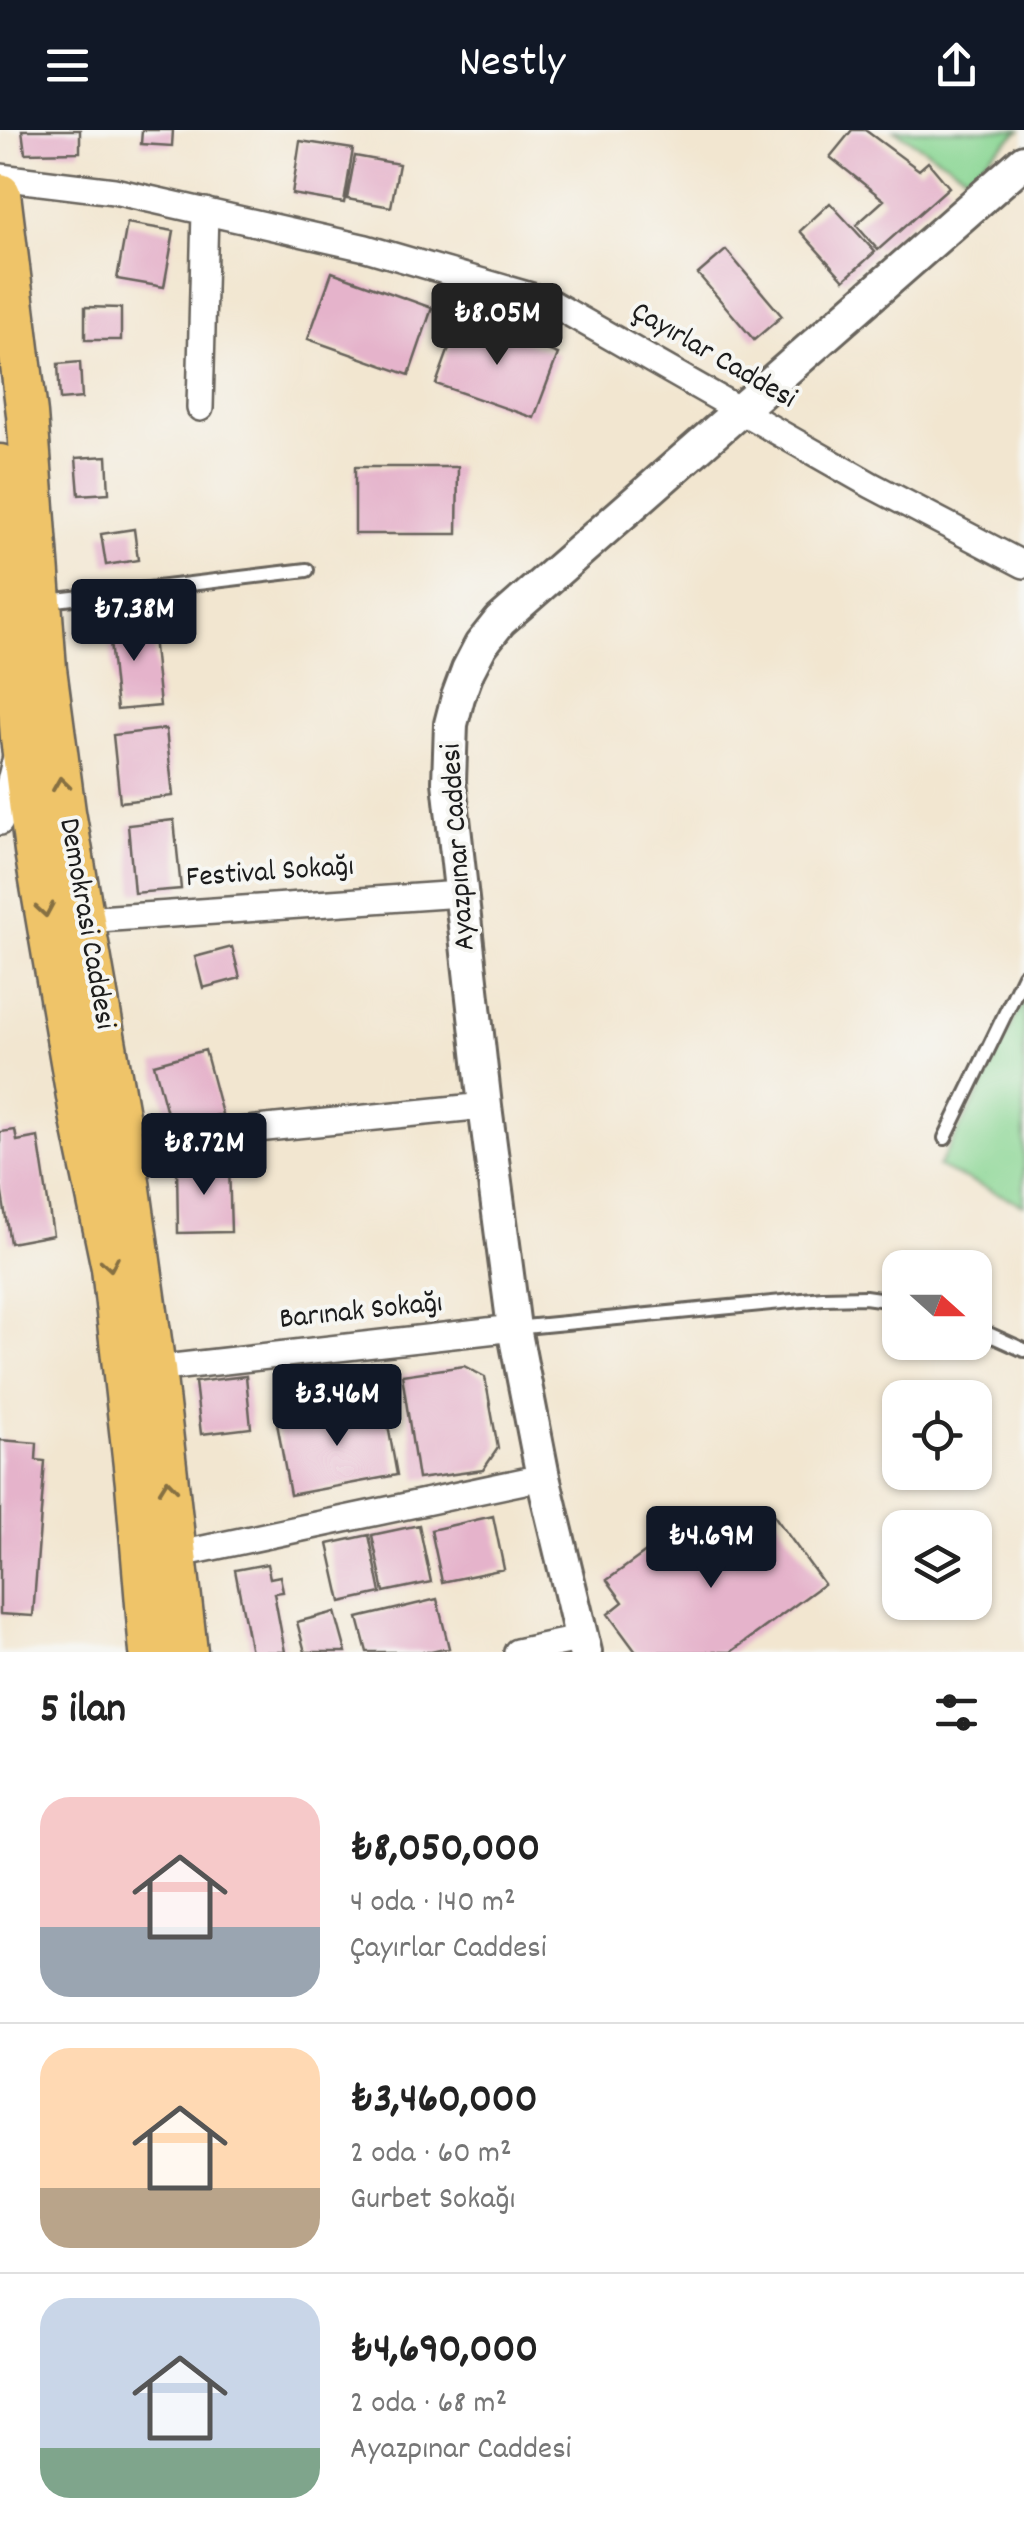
<!DOCTYPE html>
<html lang="tr">
<head>
<meta charset="utf-8">
<style>
	:root { --surface:#fff; --page:#f6f6f6; --text:#222; --muted:#767676; --line:#e0e0e0; --accent:#111827 }
	body { margin:0; font-family:Dekko,sans-serif; background:var(--page); color:var(--text); height:100vh; display:flex; flex-direction:column; font-size:38px; white-space:nowrap }
	* { box-sizing:border-box; margin:0 }
	p { font-size:32px; color:var(--muted) }
	.icon { flex:none; width:55px; height:55px; fill:none; stroke:currentColor; stroke-width:2; stroke-linecap:round; stroke-linejoin:round }
	.map { position:relative; height:1522px; overflow:hidden }
	.panel { display:flex; flex-direction:column; background:var(--surface); flex:1 }
	.panel>* { flex:none }
	.needle { width:65px; rotate:111deg }
	.tools { position:absolute; left:882px; top:1120px; display:grid; gap:20px }
	.tools a { display:grid; place-items:center; width:110px; height:110px; border-radius:20px; background:var(--surface); box-shadow:0 2px 8px #0004; font-size:50px }
	.price { position:absolute; translate:-50% -85px; padding:0 22px; border-radius:10px; background:var(--accent); color:#fff; font-size:32px; line-height:65px; filter:drop-shadow(0 2px 5px #0008) }
	.price::after { content:''; position:absolute; left:50%; top:60px; width:30px; height:22px; margin-left:-15px; background:inherit; clip-path:polygon(0 0,100% 0,50% 100%) }
	.price.active { background:#222; color:#fff }
	ul { padding:0; list-style:none }
	li { display:flex; align-items:center; gap:30px; height:250px; padding:0 40px }
	li+li { border-top:2px solid var(--line) }
	li span { display:grid; place-items:center; flex:none; width:280px; height:200px; border-radius:30px; color:#555 }
	li>.icon { margin-inline-start:auto }
	span .icon { width:120px; height:120px; fill:#fffc; stroke-width:1 }
	li b { font-size:42px }
	h2 { display:flex; justify-content:space-between; align-items:center; height:120px; padding:0 40px; font-size:42px }
	header { display:flex; justify-content:space-between; align-items:center; height:130px; padding:0 40px; background:var(--accent); color:#fff; font-size:45px; font-weight:600 }
	.map>svg:first-child { display:block }
	.green { fill:#88d592; stroke:#527857; stroke-width:2.5 }
	.building { fill:#e5b3cb }
	.lines { fill:none; stroke-linecap:round; stroke-linejoin:round }
	.service-casing { stroke:#67635b; stroke-width:18 }
	.minor-casing { stroke:#67635b; stroke-width:30 }
	.tertiary-casing { stroke:#67635b; stroke-width:38 }
	.primary-casing { stroke:#67635b; stroke-width:45 }
	.service { stroke:#fff; stroke-width:12 }
	.minor { stroke:#fff; stroke-width:25 }
	.tertiary { stroke:#fff; stroke-width:32 }
	.primary { stroke:#efc469; stroke-width:40 }
	.oneway { stroke:#867042 }
	.labels { text-anchor:middle; dominant-baseline:central; stroke-width:8; stroke-linejoin:round; paint-order:stroke }
	.street-label { font-size:30px; fill:#1c1c1c; stroke:#f6f6f2 }
</style>
</head>
<body>
<header><svg class="icon" aria-label="menu" viewBox="0 0 24 24"><path d="M4 6h16M4 12h16M4 18h16"/></svg>Nestly<svg class="icon" aria-label="share" viewBox="0 0 24 24"><path d="M12 15V3M7 8l5-5 5 5M5 13v7h14v-7"/></svg></header>
<div class="map">
<svg width="1024" height="1522" viewBox="0 0 1024 1522">
	<rect width="100%" height="100%" fill="#f6f6f2"/>
	<filter id="ink" filterUnits="userSpaceOnUse"><feTurbulence type="fractalNoise" baseFrequency=".01" numOctaves="2"/><feDisplacementMap in="SourceGraphic" scale="20" xChannelSelector="R" yChannelSelector="G"/><feConvolveMatrix kernelMatrix="1 2 1 2 8 2 1 2 1" color-interpolation-filters="sRGB"/></filter>
	<filter id="wash" filterUnits="userSpaceOnUse"><feTurbulence type="fractalNoise" baseFrequency=".0048" numOctaves="4" result="noise"/><feDisplacementMap in="SourceGraphic" scale="40" xChannelSelector="R" yChannelSelector="G"/><feGaussianBlur stdDeviation="2.25" result="paint"/><feColorMatrix in="noise" values="0 0 0 0 0 0 0 0 0 0 0 0 0 0 0 0 0 1.4 0 .05"/><feComposite in="paint" operator="in"/></filter>
	<g filter="url(#wash)">
		<rect width="100%" height="100%" fill="#f2e6d0"/>
		<path class="green" d="M894 0H1020L967 45Z
			M1024 869V1075L938 1037 983 957Z"/>
		<g id="blocks">
			<path class="building" d="M22 0H80V22L25 23Z
				M142 0H173L172 16 141 14Z
				M852 0H865L919 40 928 32 949 57 878 120 856 95 884 70 830 27Z
				M300 11 353 19 344 73 292 64Z
				M355 26 399 34 391 77 347 69Z
				M830 73 875 122 844 150 800 101Z
				M127 93 174 101 164 157 117 149Z
				M726 120 782 186 754 210 698 144Z
				M332 142 432 178 409 245 308 209Z
				M85 177 121 178V210H85Z
				M460 188 558 224 534 288 436 254Z
				M80 232 82 268 60 270 58 234Z
				M107 326 109 363 79 365 76 328Z
				M355 337H458L457 404H355Z
				M134 399 138 430 106 435 101 404Z
				M151 487 160 576 117 580 108 492Z
				M166 599 173 666 120 672 113 605Z
				M174 690 181 759 134 763 128 695Z
				M232 817 240 848 203 858 195 827Z
				M205 920 222 984 171 998 154 934Z
				M15 1000 17 1011 38 1007 53 1105 10 1113 0 1052V1002Z
				M229 1033 231 1102 178 1103 177 1035Z
				M464 1236 485 1247 498 1318 483 1340 418 1349 402 1245Z
				M246 1246 251 1298 201 1304 195 1252Z
				M384 1273 397 1345 290 1365 277 1293Z
				M0 1310 37 1313 36 1330 45 1331 33 1486 0 1484Z
				M770 1380 824 1454 731 1522H636L608 1484 623 1472 607 1450 675 1401 698 1433Z
				M493 1386 504 1439 442 1452 431 1400Z
				M419 1395 431 1452 384 1462 372 1405Z
				M369 1405 381 1463 341 1472 328 1414Z
				M267 1434 270 1448 280 1446 283 1462 274 1463 285 1522H251L235 1440Z
				M437 1469 449 1518 431 1522H367L358 1488Z
				M335 1482 346 1522H305L297 1492Z"/>
		</g>
	</g>
	<g filter="url(#ink)">
		<use href="#blocks" fill-opacity="0" stroke="#67635b" stroke-width="2.5"/>
		<g class="lines">
			<defs>
				<path id="service" d="M48 471 307 440
					M945 1008 1024 845
					M514 1198 823 1168 865 1167 900 1172
					M975 1198 1024 1220"/>
				<path id="minor" d="M0 47 114 61 366 118 548 171 871 355 1024 435
					M200 278 205 81
					M0 692 15 631
					M84 790 460 764
					M126 1030 158 1009 485 976
					M155 1239 514 1198
					M175 1425 543 1347
					M517 1522 583 1508"/>
				<path id="tertiary" d="M585 1522 543 1347 514 1198 485 976 449 652 451 594 458 567 468 540 481 515 500 491 1024 31"/>
				<path id="primary" d="M0 64 27 284 46 539 65 682 126 1030 155 1239 187 1522
					M0 335 21 607 35 721 81 990 112 1138 136 1354 150 1522"/>
			</defs>
			<use href="#service" class="service-casing"/>
			<use href="#minor" class="minor-casing"/>
			<use href="#tertiary" class="tertiary-casing"/>
			<use href="#primary" class="primary-casing"/>
			<use href="#service" class="service"/>
			<use href="#minor" class="minor"/>
			<use href="#tertiary" class="tertiary"/>
			<use href="#primary" class="primary"/>
		</g>
		<defs><path id="oneway-chevron" d="M-2-3.5L2.5 0L-2 3.5" fill="none" stroke-width="1.6" stroke-linecap="round" stroke-linejoin="round" transform="scale(2.5)"/></defs>
		<g class="oneway">
			<use href="#oneway-chevron" transform="translate(61 654) rotate(-98)"/>
			<use href="#oneway-chevron" transform="translate(45 780) rotate(80)"/>
			<use href="#oneway-chevron" transform="translate(110 1134) rotate(80)"/>
			<use href="#oneway-chevron" transform="translate(168 1356) rotate(-96)"/>
		</g>
	</g>
	<g class="labels">
		<g class="street-label">
			<text transform="translate(713 227) rotate(30)">Çayırlar Caddesi</text>
			<text transform="translate(460 717) rotate(-94)">Ayazpınar Caddesi</text>
			<text transform="translate(270 744) rotate(-4)">Festival Sokağı</text>
			<text transform="translate(85 794) rotate(80)">Demokrasi Caddesi</text>
			<text transform="translate(361 1183) rotate(-6)">Barınak Sokağı</text>
		</g>
	</g>
</svg>
<div class="tools">
<a><svg class="needle" viewBox="-14 -14 28 28"><path d="M0-13l5 13h-10z" fill="#e53935"/><path d="M0 13l5-13h-10z" fill="#767676"/></svg></a>
<a><svg class="icon" aria-label="locate" viewBox="0 0 24 24"><circle cx="12" cy="12" r="6"/><path d="M12 2v4M12 18v4M2 12h4M18 12h4"/></svg></a>
<a><svg class="icon" aria-label="layers" viewBox="0 0 24 24"><path d="M12 4l9 5-9 5-9-5zM3 14l9 5 9-5"/></svg></a>
</div>
<b class="price active" style="left:497px;top:238px">₺8.05M</b>
<b class="price" style="left:134px;top:534px">₺7.38M</b>
<b class="price" style="left:204px;top:1068px">₺8.72M</b>
<b class="price" style="left:337px;top:1319px">₺3.46M</b>
<b class="price" style="left:711px;top:1461px">₺4.69M</b>
</div>
<section class="panel">
<h2>5 ilan<svg class="icon" aria-label="filters" viewBox="0 0 24 24"><path d="M4 7h16M4 17h16"/><circle cx="9" cy="7" r="2"/><circle cx="15" cy="17" r="2"/></svg></h2>
<ul>
<li><span style="background:linear-gradient(#f6c9c9 65%,#9aa5b1 0)"><svg class="icon" aria-label="home" viewBox="0 0 24 24"><path d="M3 11l9-7 9 7M6 9v11h12V9"/></svg></span><div><b>₺8,050,000</b><p>4 oda · 140 m²</p><p>Çayırlar Caddesi</p></div></li>
<li><span style="background:linear-gradient(#ffd9b3 70%,#b9a48a 0)"><svg class="icon" aria-label="home" viewBox="0 0 24 24"><path d="M3 11l9-7 9 7M6 9v11h12V9"/></svg></span><div><b>₺3,460,000</b><p>2 oda · 60 m²</p><p>Gurbet Sokağı</p></div></li>
<li><span style="background:linear-gradient(#c9d6e8 75%,#7fa58c 0)"><svg class="icon" aria-label="home" viewBox="0 0 24 24"><path d="M3 11l9-7 9 7M6 9v11h12V9"/></svg></span><div><b>₺4,690,000</b><p>2 oda · 68 m²</p><p>Ayazpınar Caddesi</p></div></li>
</ul>
</section>
</body>
</html>
